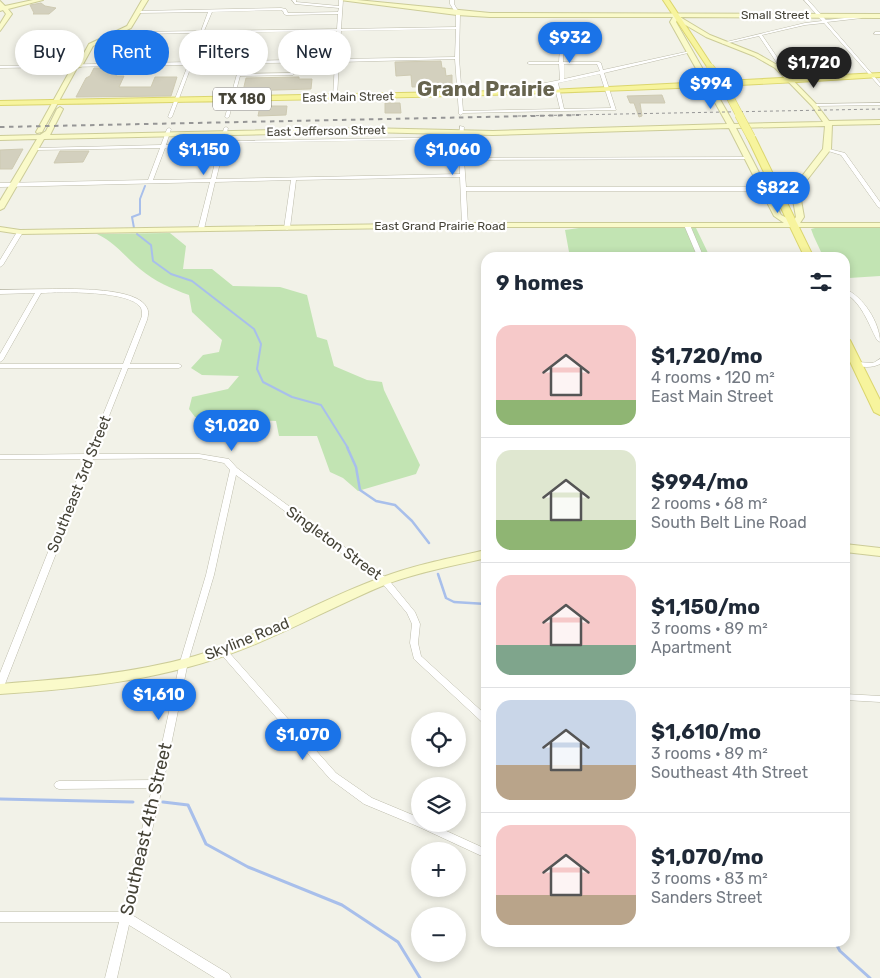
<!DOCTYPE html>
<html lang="en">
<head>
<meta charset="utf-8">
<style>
	:root { --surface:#fff; --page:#f6f6f7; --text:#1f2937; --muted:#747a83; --line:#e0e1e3; --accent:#1a73e8 }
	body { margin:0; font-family:Rubik,sans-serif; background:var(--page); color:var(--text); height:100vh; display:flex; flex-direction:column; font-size:19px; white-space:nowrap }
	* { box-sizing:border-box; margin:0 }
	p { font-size:16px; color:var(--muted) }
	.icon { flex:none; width:28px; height:28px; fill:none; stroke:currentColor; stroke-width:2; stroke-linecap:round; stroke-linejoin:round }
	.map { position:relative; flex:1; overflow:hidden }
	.panel { position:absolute; left:481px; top:252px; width:369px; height:695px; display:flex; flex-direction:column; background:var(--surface); border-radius:15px; box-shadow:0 2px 8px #0003 }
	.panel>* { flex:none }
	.banner { position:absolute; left:15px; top:30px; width:391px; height:45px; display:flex; gap:10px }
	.tools { position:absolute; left:411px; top:712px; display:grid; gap:10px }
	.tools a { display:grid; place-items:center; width:55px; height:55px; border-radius:50%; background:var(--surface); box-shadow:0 2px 8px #0003; font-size:25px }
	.price { position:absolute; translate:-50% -42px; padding:0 11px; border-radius:18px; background:var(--accent); color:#fff; font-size:16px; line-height:32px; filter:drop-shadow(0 1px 2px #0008) }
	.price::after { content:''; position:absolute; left:50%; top:30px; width:15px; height:11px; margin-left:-8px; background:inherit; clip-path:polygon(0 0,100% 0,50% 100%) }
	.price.current { background:#222; color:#fff }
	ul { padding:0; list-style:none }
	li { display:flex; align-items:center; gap:15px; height:125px; padding:0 15px }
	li+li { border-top:1px solid var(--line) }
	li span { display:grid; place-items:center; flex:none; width:140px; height:100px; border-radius:15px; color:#555 }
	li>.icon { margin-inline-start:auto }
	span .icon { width:60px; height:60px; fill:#fffc; stroke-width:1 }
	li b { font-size:21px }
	h2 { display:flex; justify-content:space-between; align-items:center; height:60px; padding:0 15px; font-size:21px }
	.chip { padding:0 18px; border-radius:22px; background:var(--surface); box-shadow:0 2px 8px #0003; font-size:18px; line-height:45px }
	.chip.current { background:var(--accent); color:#fff }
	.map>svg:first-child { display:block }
	.green { fill:#c2e4b3 }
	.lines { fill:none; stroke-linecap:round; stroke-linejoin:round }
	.stream-far2 { stroke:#a8bfeb; stroke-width:2 }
	.stream-far1 { stroke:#a8bfeb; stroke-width:2.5 }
	.stream { stroke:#a8bfeb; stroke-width:3 }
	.building { fill:#d3d0be; stroke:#cecab2 }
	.street-casing { stroke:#bdbcab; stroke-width:1 }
	.secondary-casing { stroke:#cccc98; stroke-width:2 }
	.primary-casing { stroke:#dbd66e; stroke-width:2 }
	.street { fill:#fff; fill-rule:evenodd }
	.secondary { fill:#fafaca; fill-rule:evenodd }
	.primary { fill:#f7f49d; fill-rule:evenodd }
	.rail-far1 { stroke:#969696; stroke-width:1; stroke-dasharray:3 3; stroke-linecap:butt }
	.rail { stroke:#969696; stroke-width:2; stroke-dasharray:4.5 4.5; stroke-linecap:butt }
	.primary-bridge-far1-casing { stroke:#dbd66e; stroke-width:8; stroke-linecap:butt }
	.primary-bridge-casing { stroke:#dbd66e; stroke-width:9; stroke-linecap:butt }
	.primary-bridge-far1 { stroke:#f7f49d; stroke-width:7 }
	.primary-bridge { stroke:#f7f49d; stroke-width:8 }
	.labels { text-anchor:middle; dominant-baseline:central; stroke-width:4.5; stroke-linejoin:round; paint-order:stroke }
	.far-street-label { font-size:12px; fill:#454337; stroke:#fff }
	.shield { fill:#fff; stroke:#7d7b73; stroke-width:1 }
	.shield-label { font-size:14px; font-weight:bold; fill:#454337 }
	.street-label { font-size:15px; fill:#454337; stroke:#fff }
	.near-street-label { font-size:18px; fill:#454337; stroke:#fff }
	.far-town-label { font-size:21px; font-weight:bold; fill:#67644f; stroke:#fff }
</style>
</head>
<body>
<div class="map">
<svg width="880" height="978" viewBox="0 0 880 978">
	<rect width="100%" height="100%" fill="#f2f2e8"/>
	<path class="green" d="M819 227H880V276L849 278 845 280V258L823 257C820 248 814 239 811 229Z
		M579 228H696L710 257 559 258V254L569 252 565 230Z
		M170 233 186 246 183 269H212L233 286 280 287 307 295 317 337 327 340 334 366 367 380 382 382 384 390 420 465 416 474 358 491 343 478 330 472 317 436H279L276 421 195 417 189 409 192 397 228 389 239 376 202 375 191 368 203 355 219 352 222 340 192 312 189 295C172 289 154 281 140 269 123 255 117 244 97 234Z"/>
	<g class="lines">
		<path class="stream-far2" d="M134 228 132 217 140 214V199L145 186
			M137 234 151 245 153 261 171 274 192 281 254 329 261 344 257 369 263 382 292 397 321 405 348 448"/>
		<path class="stream-far1" d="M347 447 356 467 360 490 376 501 395 505 412 521 429 543
			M438 574 446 598 454 602 486 604"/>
		<path class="stream" d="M0 799 133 802
			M163 802 188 805 206 844 248 867 342 905 398 942 420 978
			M835 942 840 951 870 978"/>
	</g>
	<path class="building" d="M41 3 45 6 56 8 49 14H33L34 13 30 5Z
		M110 48H126L124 52H163L160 59 102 62Z
		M441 61 442 68H445L446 76 452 75V86L412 87 411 75 396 76 395 62Z
		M94 68H120L116 76H124L119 87H151L155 77H177L171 96 76 97 86 78 90 76Z
		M299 77V79H312L311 89 243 91 246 78Z
		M662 95 665 103H640L642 116 639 117 634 103H630L627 96Z
		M385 103H400L401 113H385Z
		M260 106H287L286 115 258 116Z
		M23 149 12 169H0V150Z
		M60 151H89L83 162 54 163Z"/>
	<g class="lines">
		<defs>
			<path id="street" d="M292 0H296V2L339 6V0H343L341 29 456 27V14L450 4V0H454V4L460 14 459 58 463 111 560 109 554 84 503 93 501 92 560 80 559 64H529L527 63 529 62H559L560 47 563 48V62H599L601 63 603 70 690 51 692 52 604 73 616 110 463 113 461 115 459 114 455 59 339 62 337 97 335 98 333 97 335 62 192 64 172 117 170 118 168 117 188 65 0 68V66L189 62 200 33 134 34 121 31 123 30 134 32 201 31 208 12 138 13 139 11 281 8 286 9 288 13 338 12 339 8 295 4ZM281 10 283 11 284 14 286 15 338 14 337 29 204 31 212 12ZM456 29 455 57 339 59 341 31ZM337 31 335 59 193 62 204 33ZM564 64H597L600 71 564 79ZM600 74 611 108 564 109 558 83Z
				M804 0H808L826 20 863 16 862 18 827 22 880 83V87L824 23 805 25 762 35 781 63 777 68 775 67 777 63 759 36 724 44 722 43 805 23 822 21Z
				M875 32H880V34H874Z
				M292 73 294 74 293 75 240 76 229 117 227 118 225 117 237 74Z
				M880 103V105L814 106 812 105 814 104Z
				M460 126 464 127 463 138 464 158 746 157 748 158 746 159 464 160 466 187H763L766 189 763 191H466L468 225 465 227 462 225 460 177 296 180 290 228 287 230 284 228 291 180 215 182 204 229 201 231 198 229 210 182 0 187V183L148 180 160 148 35 150 33 149 35 148 161 145 167 129 169 128 171 129 166 145 220 144 224 128 226 127 228 128 225 141 459 137ZM459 139 460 174 216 179 225 143ZM219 146 211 179 153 180 165 148Z
				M825 148 845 153 880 202V208L878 207 841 155 825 150Z
				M687 223 690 225 704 258H698L684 225Z
				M20 230 23 232 3 265 0 267V260L17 232Z
				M53 289C72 289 138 287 147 308 149 312 148 316 147 320L130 364H179L182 366 179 368H128L94 454H199L229 459 237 468 388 579 415 612 420 624 418 643 421 656 486 715V724L483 723 414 659 410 643 412 624 407 613 382 583 236 475 214 575 188 662 163 784 132 915 229 974 231 978H215L129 925 117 978H105L119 922H0V912H122L152 788 59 789 56 788 54 785 56 782 59 781 154 780 180 662 206 575 230 470 224 463 199 458 93 459 5 684 3 686 0 687V673L85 459H0V455L87 454 122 368H0V364H123L142 316C142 313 142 311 141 308 131 290 60 292 41 293L3 360 0 362V354L35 293 0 294V290Z
				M845 289C863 296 880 323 880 342L877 340C868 323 862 303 845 293Z
				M880 359V364C873 368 860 368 854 364L857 362 873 363Z
				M223 648 226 649 336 773 372 798 420 818V824H431L486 849V858L417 826 364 804 330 779 220 653 219 651 220 649Z
				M845 694 880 696V702L845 700Z"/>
			<path id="secondary" d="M33 0H43L8 9 12 14 0 31V24L6 14 3 10 0 11V1L5 6Z
				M142 0H148L131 28 93 46 82 66 77 68 42 132 37 133 36 132 72 67 78 64 89 44 127 26Z
				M340 0H357L490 13 880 14V18L680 17 710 35 758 54 779 66 816 104 829 121 880 120V124L832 125 831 149 807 180 801 200 804 217 800 223H880V227H465L20 234 0 231V227L20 230 465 223H784L774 216 729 128 493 135 365 132 44 139 4 208 0 210V201L37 139 0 140V136L40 135 46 131 57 109 60 107 63 109 50 135 365 128 493 131 727 124 670 22 673 17H490L457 15ZM677 20 706 37 754 56 775 68 812 106 823 122 734 124 676 22ZM825 126 823 149 799 180 793 200 796 217 793 221 781 215 736 128Z
				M845 544 880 548V556L845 552Z
				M486 550V558C453 566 419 572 387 584 333 606 282 636 227 655 154 681 77 689 0 694V684C65 679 131 674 195 656 259 637 317 601 380 578 414 565 450 558 486 550Z"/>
			<path id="primary" d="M663 0H669L713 67 712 68H708Z
				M880 73V77C587 96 294 100 0 105V101L550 90Z
				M748 135 755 137 814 258H805L747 137Z
				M845 337 850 340 880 400V415L874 412 845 351Z"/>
		</defs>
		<use href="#street" class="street-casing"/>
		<use href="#secondary" class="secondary-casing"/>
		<use href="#primary" class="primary-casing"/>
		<use href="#street" class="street"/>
		<use href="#secondary" class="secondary"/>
		<use href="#primary" class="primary"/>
		<path class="rail-far1" d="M518 116 880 109"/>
		<path class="rail" d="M0 127 579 115"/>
		<defs>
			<path id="primary-bridge-far1" d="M710 67 723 84 740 116"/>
			<path id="primary-bridge" d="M739 115 751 137"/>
		</defs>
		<use href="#primary-bridge-far1" class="primary-bridge-far1-casing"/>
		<use href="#primary-bridge" class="primary-bridge-casing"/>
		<use href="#primary-bridge-far1" class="primary-bridge-far1"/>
		<use href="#primary-bridge" class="primary-bridge"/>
	</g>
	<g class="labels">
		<g class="far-street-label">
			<text x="775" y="15">Small Street</text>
			<text transform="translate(348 97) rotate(-1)">East Main Street</text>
			<text transform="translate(326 131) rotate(-1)">East Jefferson Street</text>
			<text x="440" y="226">East Grand Prairie Road</text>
		</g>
		<rect class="shield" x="213" y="87.5" width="58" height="23" rx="4"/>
		<g class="shield-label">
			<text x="242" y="99">TX 180</text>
		</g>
		<g class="street-label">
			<text transform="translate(79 484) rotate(-68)">Southeast 3rd Street</text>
			<text transform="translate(334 543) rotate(36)">Singleton Street</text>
			<text transform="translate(247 639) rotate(-22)">Skyline Road</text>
		</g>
		<g class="near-street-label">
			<text transform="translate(146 829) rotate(-77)">Southeast 4th Street</text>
		</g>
		<g class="far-town-label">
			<text x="486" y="88">Grand Prairie</text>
		</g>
	</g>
</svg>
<div class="tools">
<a><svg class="icon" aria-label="locate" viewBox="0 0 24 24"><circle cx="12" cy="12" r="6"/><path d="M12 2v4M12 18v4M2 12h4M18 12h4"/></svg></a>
<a><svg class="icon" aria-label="layers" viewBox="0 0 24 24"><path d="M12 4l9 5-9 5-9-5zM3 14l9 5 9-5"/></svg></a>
<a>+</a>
<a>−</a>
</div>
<b class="price" style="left:570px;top:64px">$932</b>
<b class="price current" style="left:814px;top:89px">$1,720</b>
<b class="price" style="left:711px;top:110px">$994</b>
<b class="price" style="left:204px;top:176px">$1,150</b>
<b class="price" style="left:453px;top:176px">$1,060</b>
<b class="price" style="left:778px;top:214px">$822</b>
<b class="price" style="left:232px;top:452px">$1,020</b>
<b class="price" style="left:159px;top:721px">$1,610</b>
<b class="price" style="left:303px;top:761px">$1,070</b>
<div class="banner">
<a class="chip">Buy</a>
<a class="chip current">Rent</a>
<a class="chip">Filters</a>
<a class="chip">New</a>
</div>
<section class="panel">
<h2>9 homes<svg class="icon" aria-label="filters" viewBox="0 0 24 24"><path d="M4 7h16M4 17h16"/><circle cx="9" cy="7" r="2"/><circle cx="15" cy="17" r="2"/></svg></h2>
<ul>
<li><span style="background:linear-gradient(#f6c9c9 75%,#8fb573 0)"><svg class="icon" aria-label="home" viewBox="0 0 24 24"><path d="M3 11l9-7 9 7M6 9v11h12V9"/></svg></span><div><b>$1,720/mo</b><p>4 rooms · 120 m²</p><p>East Main Street</p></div></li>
<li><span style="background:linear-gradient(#dfe7d0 70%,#8fb573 0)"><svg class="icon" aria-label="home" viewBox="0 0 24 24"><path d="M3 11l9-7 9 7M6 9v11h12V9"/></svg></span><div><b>$994/mo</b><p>2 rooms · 68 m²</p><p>South Belt Line Road</p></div></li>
<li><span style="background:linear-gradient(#f6c9c9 70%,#7fa58c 0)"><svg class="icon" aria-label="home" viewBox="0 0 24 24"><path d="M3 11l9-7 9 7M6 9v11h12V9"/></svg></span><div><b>$1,150/mo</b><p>3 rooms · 89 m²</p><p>Apartment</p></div></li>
<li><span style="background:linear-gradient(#c9d6e8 65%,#b9a48a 0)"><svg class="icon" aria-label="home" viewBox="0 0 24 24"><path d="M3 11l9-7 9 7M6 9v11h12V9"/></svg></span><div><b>$1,610/mo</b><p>3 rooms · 89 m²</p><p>Southeast 4th Street</p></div></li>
<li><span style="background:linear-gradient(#f6c9c9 70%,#b9a48a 0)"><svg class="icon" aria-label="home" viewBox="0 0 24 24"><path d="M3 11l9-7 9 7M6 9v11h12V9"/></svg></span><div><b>$1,070/mo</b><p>3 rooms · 83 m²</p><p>Sanders Street</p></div></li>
</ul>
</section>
</div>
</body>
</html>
